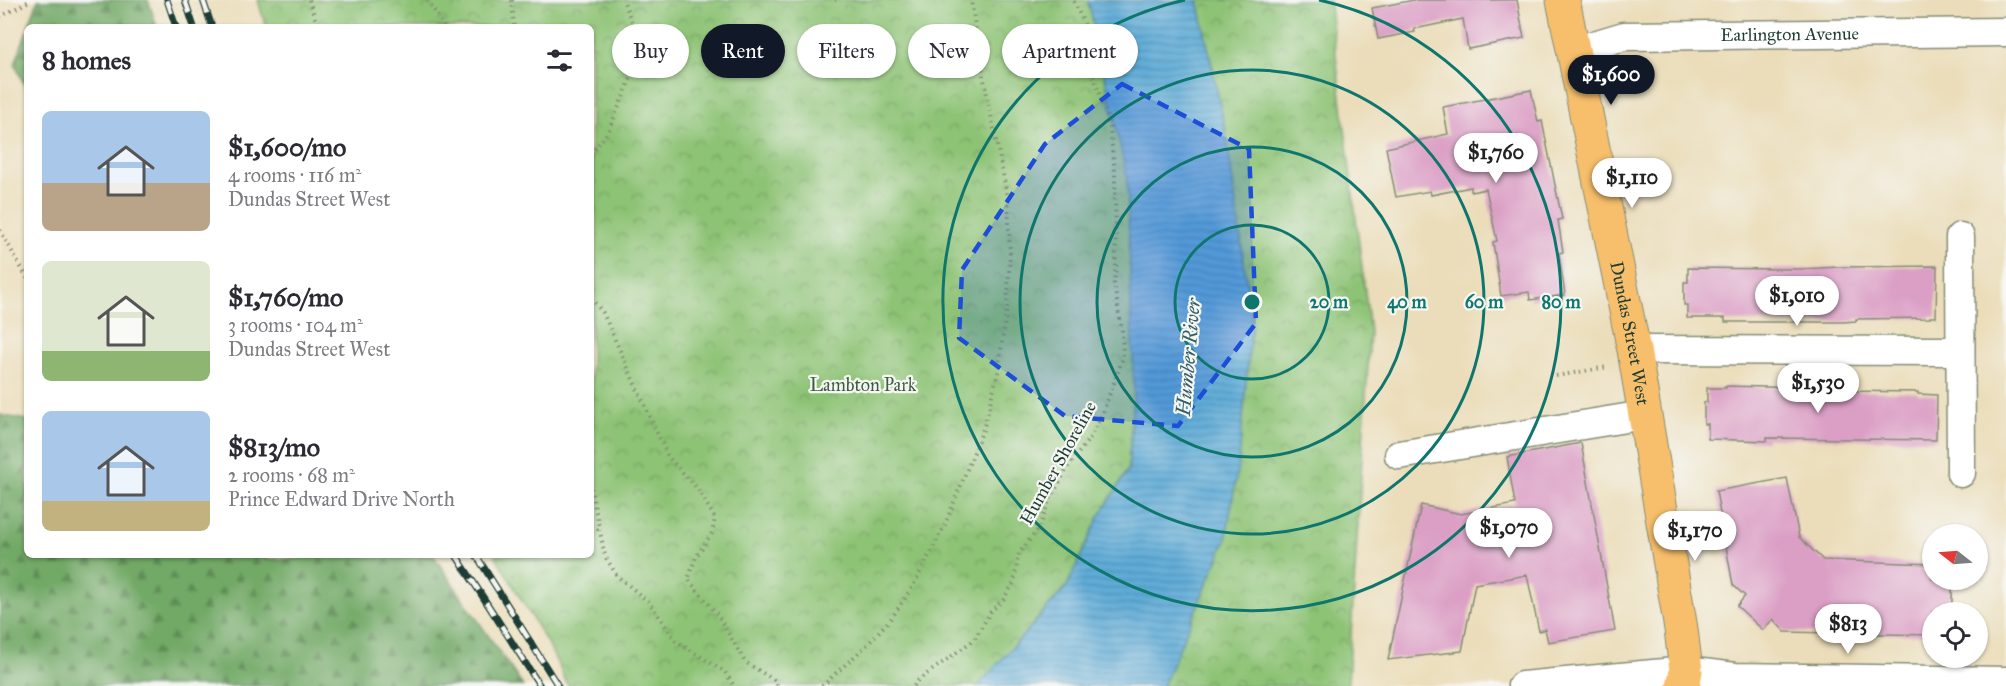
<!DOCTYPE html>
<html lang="en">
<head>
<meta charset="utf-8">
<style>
	:root { --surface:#fff; --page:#f2f2f3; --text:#2b2b33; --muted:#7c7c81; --accent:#111827 }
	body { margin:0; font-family:"IM FELL Great Primer",serif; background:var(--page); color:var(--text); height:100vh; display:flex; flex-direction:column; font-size:22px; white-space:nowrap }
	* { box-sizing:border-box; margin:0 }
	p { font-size:20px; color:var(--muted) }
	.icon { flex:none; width:33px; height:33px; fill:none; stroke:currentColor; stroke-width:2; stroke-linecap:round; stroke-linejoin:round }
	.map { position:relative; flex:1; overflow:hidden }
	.details { position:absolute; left:24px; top:24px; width:570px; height:534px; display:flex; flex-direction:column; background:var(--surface); border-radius:9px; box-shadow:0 2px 4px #0004 }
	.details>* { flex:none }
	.top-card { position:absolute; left:612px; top:24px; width:570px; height:54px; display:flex; gap:12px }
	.needle { width:39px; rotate:287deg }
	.buttons { position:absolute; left:1922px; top:524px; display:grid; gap:12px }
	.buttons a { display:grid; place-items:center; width:66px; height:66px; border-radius:50%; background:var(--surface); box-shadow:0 2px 4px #0004; font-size:30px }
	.price { position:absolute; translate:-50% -51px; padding:0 14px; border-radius:21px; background:#fff; color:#222; font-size:20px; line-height:39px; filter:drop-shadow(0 2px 3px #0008) }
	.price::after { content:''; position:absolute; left:50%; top:36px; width:18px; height:14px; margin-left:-9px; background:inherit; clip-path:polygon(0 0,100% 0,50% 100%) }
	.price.active { background:var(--accent); color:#fff }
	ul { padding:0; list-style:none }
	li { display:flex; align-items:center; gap:18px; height:150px; padding:0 18px }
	li span { display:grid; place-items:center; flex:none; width:168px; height:120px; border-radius:9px; color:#555 }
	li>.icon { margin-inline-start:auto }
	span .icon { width:72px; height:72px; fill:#fffc; stroke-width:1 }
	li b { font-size:26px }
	h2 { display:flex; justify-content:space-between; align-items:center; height:72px; padding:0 18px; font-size:26px }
	.tag { padding:0 21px; border-radius:27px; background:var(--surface); box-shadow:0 2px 4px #0004; font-size:21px; line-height:54px }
	.tag.active { background:var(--accent); color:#fff }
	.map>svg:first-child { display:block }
	.forest { fill:url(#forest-firs); stroke:#48734d; stroke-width:1.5 }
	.park { fill:url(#park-crowns); stroke:#568054; stroke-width:1.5 }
	.water { fill:url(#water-rules); stroke:#3f7486; stroke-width:1.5 }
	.building { fill:#db9ec5 }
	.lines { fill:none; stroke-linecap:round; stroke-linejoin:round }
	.minor-casing { stroke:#858d76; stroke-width:31 }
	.major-casing { stroke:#858d76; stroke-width:35 }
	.path { stroke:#858d76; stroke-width:4; stroke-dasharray:1.5 4.5; stroke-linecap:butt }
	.minor { stroke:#fff; stroke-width:28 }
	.major { stroke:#f7bf6c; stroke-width:33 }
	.rail-casing { stroke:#1f3d34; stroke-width:7 }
	.rail { stroke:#f6f6f2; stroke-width:4.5; stroke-dasharray:14; stroke-linecap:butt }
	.marked { fill:#1d4ed8; fill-opacity:0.2; stroke:#1d4ed8; stroke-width:4.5; stroke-dasharray:12 8; stroke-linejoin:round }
	.ring { fill:none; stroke:#0f766e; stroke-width:3 }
	.labels { text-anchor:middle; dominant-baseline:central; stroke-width:4.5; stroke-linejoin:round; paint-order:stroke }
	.street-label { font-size:18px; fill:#1f3d34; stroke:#f6f6f2 }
	.park-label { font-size:18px; fill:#3a5e44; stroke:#f6f6f2 }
	.water-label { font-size:20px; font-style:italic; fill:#325e65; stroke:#f6f6f2 }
	.centre { fill:#0f766e; stroke:#f6f6f2; stroke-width:3 }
	.ring-label { font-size:18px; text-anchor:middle; font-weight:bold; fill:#0f766e; stroke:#f6f6f2; stroke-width:4.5; stroke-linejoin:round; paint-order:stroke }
</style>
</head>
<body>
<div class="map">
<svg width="2006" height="686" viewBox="0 0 2006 686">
	<defs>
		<pattern id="forest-firs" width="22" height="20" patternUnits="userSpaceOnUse" patternTransform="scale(1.5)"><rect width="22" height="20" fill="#72a966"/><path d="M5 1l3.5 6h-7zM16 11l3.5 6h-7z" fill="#5d8b55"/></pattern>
		<pattern id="park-crowns" width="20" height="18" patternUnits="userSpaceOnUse" patternTransform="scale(1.5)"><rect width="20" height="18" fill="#8dc375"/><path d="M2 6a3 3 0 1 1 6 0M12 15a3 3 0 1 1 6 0" fill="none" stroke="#73a061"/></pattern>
		<pattern id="water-rules" width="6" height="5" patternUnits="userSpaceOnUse" patternTransform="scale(1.5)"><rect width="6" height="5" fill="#5facd8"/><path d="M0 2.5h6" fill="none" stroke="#4e8db0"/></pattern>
	</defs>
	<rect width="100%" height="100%" fill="#f6f6f2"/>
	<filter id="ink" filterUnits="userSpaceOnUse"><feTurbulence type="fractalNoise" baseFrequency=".0167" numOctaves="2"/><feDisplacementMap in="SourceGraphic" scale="12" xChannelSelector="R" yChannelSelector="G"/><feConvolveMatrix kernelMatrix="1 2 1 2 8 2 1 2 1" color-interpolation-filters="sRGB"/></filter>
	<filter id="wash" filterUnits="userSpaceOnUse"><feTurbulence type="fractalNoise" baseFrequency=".008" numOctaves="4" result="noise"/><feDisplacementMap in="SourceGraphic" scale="24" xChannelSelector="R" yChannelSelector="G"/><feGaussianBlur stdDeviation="1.35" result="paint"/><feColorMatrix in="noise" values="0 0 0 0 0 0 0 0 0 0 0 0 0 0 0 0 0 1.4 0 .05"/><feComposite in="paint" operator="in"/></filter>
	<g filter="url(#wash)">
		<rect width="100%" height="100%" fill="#ebddb9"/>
		<path class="forest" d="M38 0H148L157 27H28Z
			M27 30V91L15 64Z
			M0 415 27 420V555H264L268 559H300L302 555H433L523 686H0Z"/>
		<path class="park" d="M258 0H1088L1127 177 1134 392 1128 470 1099 517 1067 586 978 686H568L550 648 495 555H591V27H266Z
			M1198 0H1329L1370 332 1348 682 1346 686H1163L1226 540 1252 321 1226 133Z"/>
		<path class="water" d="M1088 0H1198L1226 133 1252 321 1239 460 1226 540 1163 686H978L1067 586 1099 517 1128 470 1134 392 1127 177Z"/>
		<g id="blocks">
			<path class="building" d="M1414 0H1517L1524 38 1468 49 1463 19 1414 29 1415 32 1378 39 1372 8Z
				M1531 90 1538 122 1542 121 1562 219 1558 220 1563 252 1559 253 1565 295 1530 300 1529 292 1501 296 1493 242 1497 241 1486 189 1471 192V187L1431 195 1430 191 1396 197 1386 148 1448 134 1443 107Z
				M1937 266 1936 317H1930V318L1856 319V321L1843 322H1725V318H1687V305H1684V282H1688V268L1801 269 1839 267Z
				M1725 386 1843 389V391L1918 392V394L1937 395 1936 440 1767 438V441L1708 439V424H1704V402H1707V388H1726Z
				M1581 443 1615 631 1548 642 1545 629 1539 631 1527 575 1475 584 1462 651 1388 660 1421 505 1461 514 1515 504 1507 457Z
				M1787 478 1799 537 1823 560 1932 564V579H1952V612H1932V635L1785 632 1773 619 1763 630 1737 606 1745 596 1733 585 1716 491Z"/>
		</g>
	</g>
	<g filter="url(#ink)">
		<use href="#blocks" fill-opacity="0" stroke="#858d76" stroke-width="1.5"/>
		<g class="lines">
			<defs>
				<g id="minor">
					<path id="s1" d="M1574 51 1624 36 2006 32"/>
					<path d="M1960 237 1961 473"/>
					<path d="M1634 350 1959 351"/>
					<path d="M1399 455 1644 415"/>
					<path d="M1522 686 1686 671 1735 677 2006 681"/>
				</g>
				<g id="major">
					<path id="s2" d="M1563 0 1634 350 1681 629 1686 671 1683 686"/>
				</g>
			</defs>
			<use href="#minor" class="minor-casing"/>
			<use href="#major" class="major-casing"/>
			<path class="path" d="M309 0 318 27
				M428 0 444 27
				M512 0 514 27
				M835 0H836
				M0 17 31 0
				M591 154 608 132 631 78 635 30 623 0
				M0 230 27 278
				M591 298 603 313 668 457 697 488 715 518 712 533 696 557 688 579 717 614 745 662 774 680 778 686
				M1556 376 1608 367
				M591 488 605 556 617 576 649 602 676 641 725 672 734 686
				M591 527 600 530
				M822 686 868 644 893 616 913 586 944 527 984 427 998 372 1007 307 1010 254 1008 199 983 75 971 0
				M914 686 917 681 974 640 991 611 1003 600 1014 582 1019 553 1040 527 1049 501 1068 467 1092 435 1103 412 1123 358 1122 331 1114 284 1116 266 1115 173 1109 121 1092 72 1088 32 1073 0"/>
			<use href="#minor" class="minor"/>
			<use href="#major" class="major"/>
			<defs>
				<path id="rail" d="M167 0 176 27
					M185 0 194 27
					M203 0 212 27
					M456 555 540 686
					M476 555 558 686"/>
			</defs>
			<use href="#rail" class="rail-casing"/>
			<use href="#rail" class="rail"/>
		</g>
	</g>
	<path class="marked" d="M1122 84 1249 149 1256 323 1178 426 1065 416 959 338 962 270 1045 144Z"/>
	<g class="ring">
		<circle cx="1252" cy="302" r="77"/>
		<circle cx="1252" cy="302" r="155"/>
		<circle cx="1252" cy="302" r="232"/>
		<path d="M1319 0A309 309 0 1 1 1185 0"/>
	</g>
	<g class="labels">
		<g class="street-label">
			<text stroke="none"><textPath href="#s1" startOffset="218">Earlington Avenue</textPath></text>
			<text stroke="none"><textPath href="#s2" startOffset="340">Dundas Street West</textPath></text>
			<text transform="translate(1058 463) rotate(-61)">Humber Shoreline</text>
		</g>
		<g class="park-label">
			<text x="863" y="385">Lambton Park</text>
		</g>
		<g class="water-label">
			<text transform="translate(1188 357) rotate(-85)">Humber River</text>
		</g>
	</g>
	<circle cx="1252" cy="302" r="9" class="centre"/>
	<g class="ring-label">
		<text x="1329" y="308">20 m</text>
		<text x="1407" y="308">40 m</text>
		<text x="1484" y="308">60 m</text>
		<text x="1561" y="308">80 m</text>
	</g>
</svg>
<div class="buttons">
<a><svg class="needle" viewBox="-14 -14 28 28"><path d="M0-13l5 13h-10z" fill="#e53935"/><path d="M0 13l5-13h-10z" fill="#7c7c81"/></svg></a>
<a><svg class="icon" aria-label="locate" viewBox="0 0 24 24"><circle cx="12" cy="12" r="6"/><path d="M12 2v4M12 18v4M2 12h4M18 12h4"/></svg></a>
</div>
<b class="price active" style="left:1611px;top:106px">$1,600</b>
<b class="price" style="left:1496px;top:184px">$1,760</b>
<b class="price" style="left:1632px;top:209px">$1,110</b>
<b class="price" style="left:1797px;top:327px">$1,010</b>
<b class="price" style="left:1818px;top:414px">$1,530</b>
<b class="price" style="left:1509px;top:559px">$1,070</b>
<b class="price" style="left:1695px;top:562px">$1,170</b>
<b class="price" style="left:1848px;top:655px">$813</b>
<div class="top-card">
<a class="tag">Buy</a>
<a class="tag active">Rent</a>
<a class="tag">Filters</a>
<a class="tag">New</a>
<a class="tag">Apartment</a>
</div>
<section class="details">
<h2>8 homes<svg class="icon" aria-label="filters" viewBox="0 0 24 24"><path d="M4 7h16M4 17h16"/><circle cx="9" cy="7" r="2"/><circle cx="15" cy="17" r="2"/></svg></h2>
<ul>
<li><span style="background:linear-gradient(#a9c7e8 60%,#b9a48a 0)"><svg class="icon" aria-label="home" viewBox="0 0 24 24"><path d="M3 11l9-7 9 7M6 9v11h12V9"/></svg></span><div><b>$1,600/mo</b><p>4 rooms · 116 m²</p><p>Dundas Street West</p></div></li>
<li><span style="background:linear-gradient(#dfe7d0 75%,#8fb573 0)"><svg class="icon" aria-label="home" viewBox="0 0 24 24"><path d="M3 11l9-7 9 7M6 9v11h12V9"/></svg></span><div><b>$1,760/mo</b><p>3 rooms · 104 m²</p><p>Dundas Street West</p></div></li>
<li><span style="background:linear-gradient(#a9c7e8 75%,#c2b280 0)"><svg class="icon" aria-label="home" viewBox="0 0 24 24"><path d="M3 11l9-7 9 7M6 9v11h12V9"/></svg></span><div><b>$813/mo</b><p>2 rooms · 68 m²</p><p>Prince Edward Drive North</p></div></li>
</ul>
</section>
</div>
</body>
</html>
